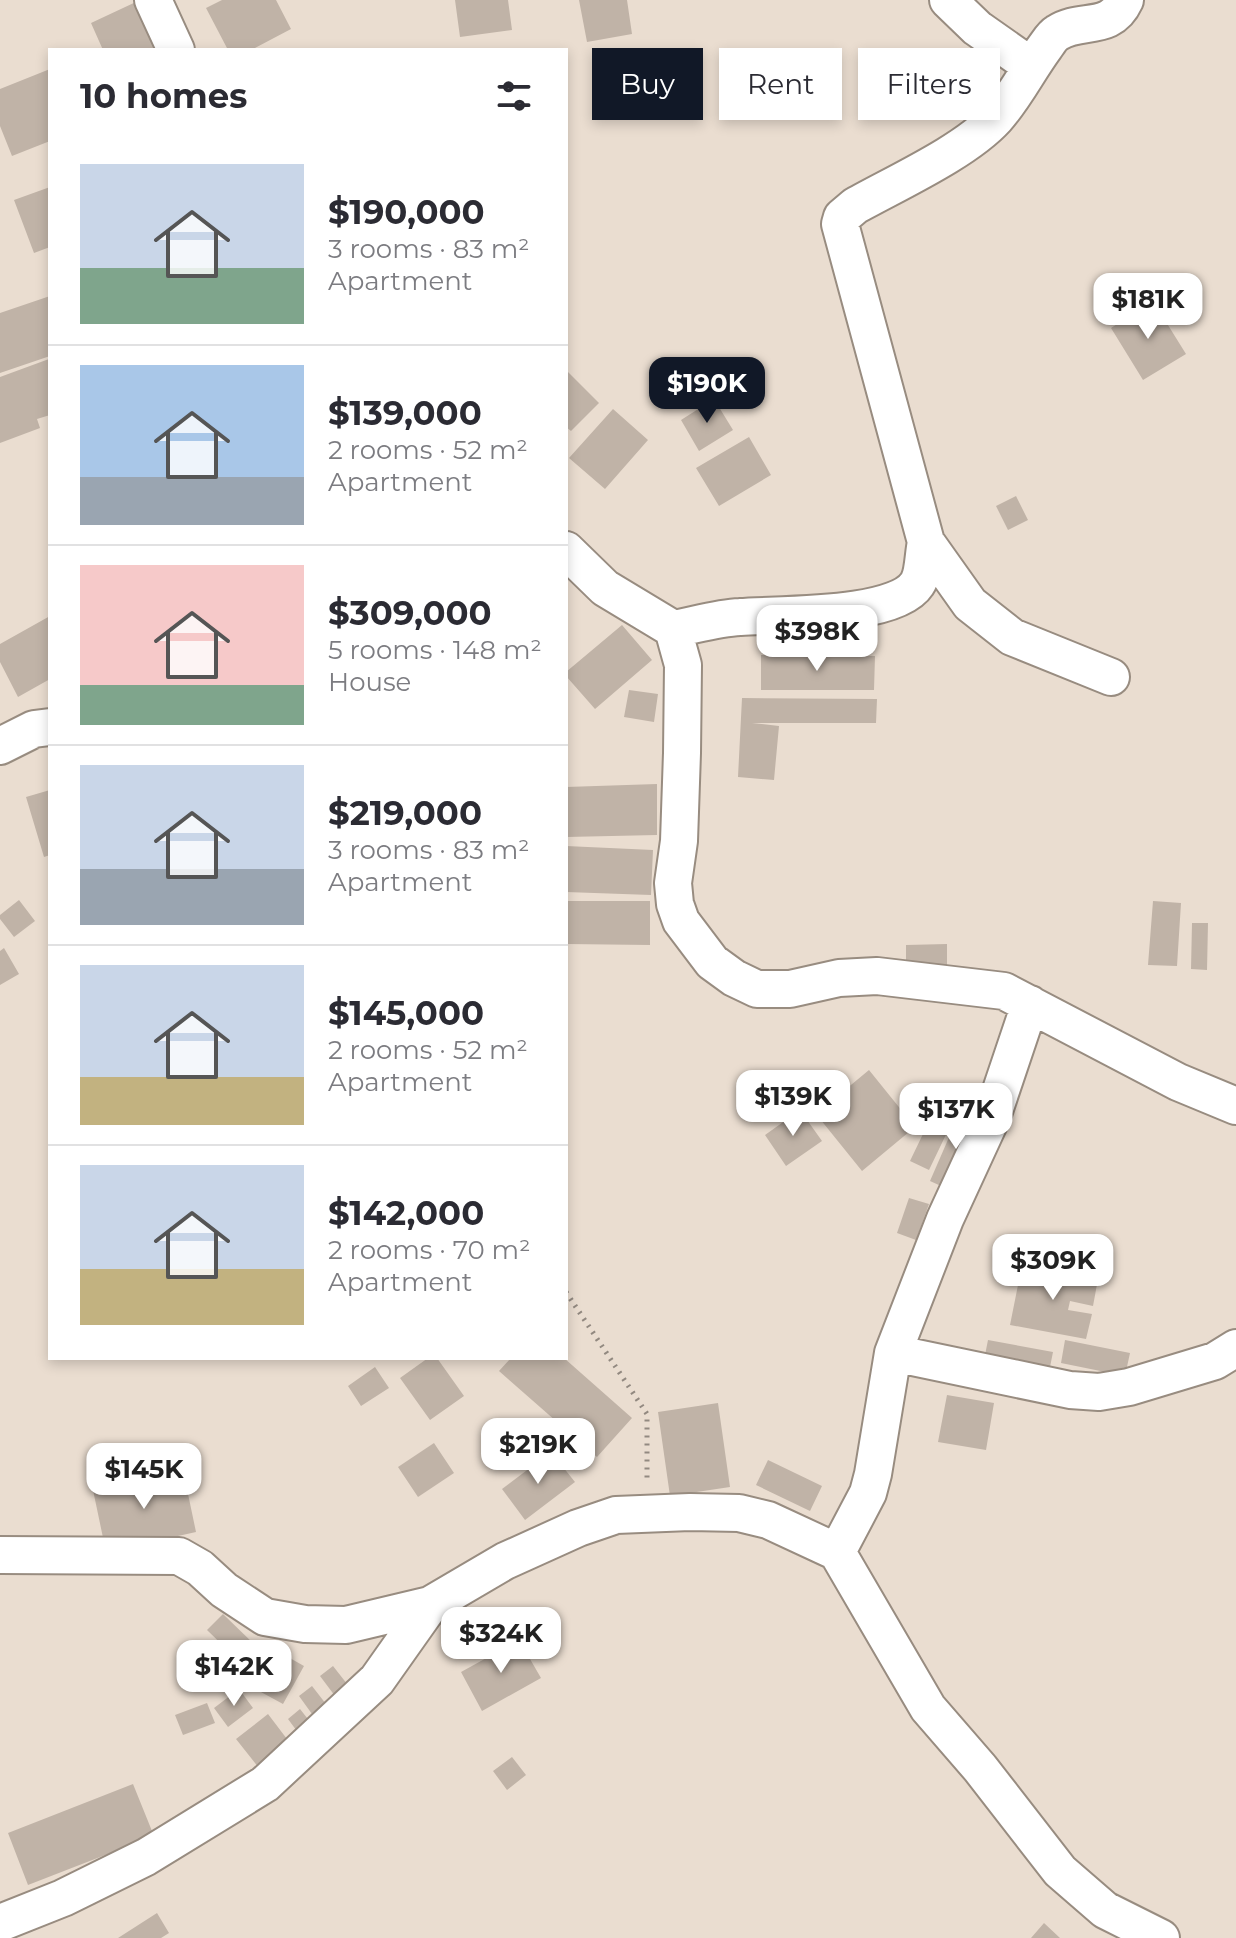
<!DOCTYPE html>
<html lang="en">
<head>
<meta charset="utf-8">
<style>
	:root { --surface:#fff; --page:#f7f7f7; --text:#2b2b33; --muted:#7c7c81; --line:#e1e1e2; --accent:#111827 }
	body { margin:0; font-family:Montserrat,sans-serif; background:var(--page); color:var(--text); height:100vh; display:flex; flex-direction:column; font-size:30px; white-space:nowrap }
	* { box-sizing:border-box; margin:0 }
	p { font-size:26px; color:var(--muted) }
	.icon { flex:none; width:44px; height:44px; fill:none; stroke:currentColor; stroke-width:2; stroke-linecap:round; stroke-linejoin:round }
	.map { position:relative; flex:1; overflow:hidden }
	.panel { position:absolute; left:48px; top:48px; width:520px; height:1312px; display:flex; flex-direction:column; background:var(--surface); border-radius:0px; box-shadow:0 4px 12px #0003 }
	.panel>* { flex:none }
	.guide { position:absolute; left:592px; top:48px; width:524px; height:72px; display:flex; gap:16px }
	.price { position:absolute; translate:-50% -68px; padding:0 18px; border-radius:16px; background:#fff; color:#222; font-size:26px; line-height:52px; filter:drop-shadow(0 2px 4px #0008) }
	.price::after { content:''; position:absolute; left:50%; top:48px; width:24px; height:18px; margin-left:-12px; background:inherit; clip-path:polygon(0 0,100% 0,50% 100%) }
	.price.current { background:var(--accent); color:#fff }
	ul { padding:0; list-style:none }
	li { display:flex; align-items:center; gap:24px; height:200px; padding:0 32px }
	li+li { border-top:2px solid var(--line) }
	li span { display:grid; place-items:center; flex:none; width:224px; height:160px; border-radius:0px; color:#555 }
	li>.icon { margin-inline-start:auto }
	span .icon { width:96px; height:96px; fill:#fffc; stroke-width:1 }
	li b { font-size:34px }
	h2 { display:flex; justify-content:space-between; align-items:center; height:96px; padding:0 32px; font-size:34px }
	.pill { padding:0 28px; border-radius:0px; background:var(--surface); box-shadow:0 4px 12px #0003; font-size:28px; line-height:72px }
	.pill.current { background:var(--accent); color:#fff }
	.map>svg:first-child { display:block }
	.building { fill:#c0b3a7 }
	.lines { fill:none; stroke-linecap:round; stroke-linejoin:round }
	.minor-casing { stroke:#988c80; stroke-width:40 }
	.path { stroke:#928980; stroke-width:5; stroke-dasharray:2 6; stroke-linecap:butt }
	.minor { stroke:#fff; stroke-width:36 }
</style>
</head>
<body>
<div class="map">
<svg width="1236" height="1938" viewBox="0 0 1236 1938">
	<rect width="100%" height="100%" fill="#eaddd0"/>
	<path class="building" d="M222 0H276L291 29 251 50H228L206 8Z
		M455 0H508L512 30 460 37Z
		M579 0H627L632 34 587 42Z
		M138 1 161 50H103L91 23Z
		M50 69V141L12 156 0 126V89Z
		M50 187V247L34 253 14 200Z
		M50 296V356L0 373V313Z
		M1153 301 1186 354 1143 380 1111 328Z
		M49 359 50 415 37 419 40 428 0 443V377Z
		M566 370 599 403 571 431 566 427Z
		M714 399 733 430 699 451 681 420Z
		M613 409 648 440 605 489 569 458Z
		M749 437 771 475 719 506 696 468Z
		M1016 496 1028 520 1008 530 996 506Z
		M50 616V679L18 697 0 662V644Z
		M622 625 652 660 595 709 566 676V672Z
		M761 655 875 656 874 690H761Z
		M629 690 658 694 654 722 624 717Z
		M742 698 877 699 876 723H752L779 726 774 780 738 777Z
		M657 784V835L566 837V787Z
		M50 790V855L44 857 26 797Z
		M566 846 653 850 651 895 566 892Z
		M19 900 35 921 14 937 0 919V915Z
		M566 901H650V945L566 944Z
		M1153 901 1181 903 1177 966 1148 965Z
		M1192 923H1208L1207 970 1191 969Z
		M947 944V965L906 966V945Z
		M4 948 19 974 0 985V951Z
		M869 1070 915 1127 862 1171 816 1114Z
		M800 1110 822 1141 786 1166 765 1135Z
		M934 1111 953 1120 929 1170 910 1161Z
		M960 1112 983 1122 952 1191 930 1181Z
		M909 1198 929 1204 916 1240 897 1233Z
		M1022 1265 1098 1279 1093 1306 1070 1301 1068 1310 1092 1314 1086 1339 1010 1325Z
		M988 1340 1053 1352 1049 1372 984 1360Z
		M1065 1340 1130 1353 1125 1376 1061 1363Z
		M428 1358H437L464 1396 430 1420 400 1378Z
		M511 1358H564L632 1418 597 1457 499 1371Z
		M375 1367 389 1388 361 1406 348 1386Z
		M947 1395 994 1403 986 1450 938 1442Z
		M718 1403 730 1487 670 1496 658 1412Z
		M434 1443 454 1473 418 1497 398 1467Z
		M551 1452 575 1482 525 1520 502 1489Z
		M768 1460 822 1486 810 1511 756 1485Z
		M183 1470 196 1532 106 1552 93 1490Z
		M223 1614 260 1650 244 1666 207 1630Z
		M519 1640 541 1678 482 1711 461 1672Z
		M272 1648 304 1666 283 1704 250 1686Z
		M333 1666 355 1694 341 1704 320 1676Z
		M312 1686 326 1704 312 1714 299 1696Z
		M239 1689 253 1708 228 1727 214 1708Z
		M207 1703 215 1723 183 1735 175 1715Z
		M300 1709 315 1728 302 1738 288 1719Z
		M268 1714 290 1743 259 1768 236 1739Z
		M512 1757 526 1775 507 1790 493 1771Z
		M133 1784 154 1836 28 1885 8 1833Z
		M157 1913 169 1933 161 1938H118Z
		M1044 1923 1060 1938H1031Z"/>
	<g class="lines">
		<defs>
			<path id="minor" d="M153 0 176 50
				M948 0 977 28 1031 66
				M566 550 605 588 673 629 683 665 682 753 679 841 673 883 675 904 681 921 712 962 734 978 757 989H790L839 978 877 976 1004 991 1178 1082 1236 1106
				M673 629C695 625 718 618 740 617 779 614 895 618 917 584 924 574 923 554 926 542
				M1111 677 1012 637 970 604 926 542 840 224 842 217 855 206C896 183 965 152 996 118 1015 97 1028 70 1045 47 1048 43 1052 36 1057 33 1081 17 1110 33 1125 0
				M0 746 34 729 50 727
				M893 1353 1070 1390 1099 1392 1129 1387 1215 1361 1236 1348
				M837 1552 868 1493 873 1474 893 1353 945 1219 992 1117 1030 1004
				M0 1555 179 1556 200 1568 224 1590 265 1617 305 1624 346 1625 430 1605 505 1561 578 1528 616 1515 690 1512 739 1513 768 1520 837 1552 928 1708 980 1768 1060 1871 1105 1910 1161 1938
				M0 1923 63 1898 146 1857 265 1784 377 1680 430 1605"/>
		</defs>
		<use href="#minor" class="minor-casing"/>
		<path class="path" d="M566 1292 647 1414V1479"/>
		<use href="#minor" class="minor"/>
	</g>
</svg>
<b class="price" style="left:1148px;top:341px">$181K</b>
<b class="price current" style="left:707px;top:425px">$190K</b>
<b class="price" style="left:817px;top:673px">$398K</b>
<b class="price" style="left:793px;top:1138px">$139K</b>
<b class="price" style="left:956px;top:1151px">$137K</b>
<b class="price" style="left:1053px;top:1302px">$309K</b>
<b class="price" style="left:538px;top:1486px">$219K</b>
<b class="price" style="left:144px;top:1511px">$145K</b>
<b class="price" style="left:501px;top:1675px">$324K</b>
<b class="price" style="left:234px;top:1708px">$142K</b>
<div class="guide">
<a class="pill current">Buy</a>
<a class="pill">Rent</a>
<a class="pill">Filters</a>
</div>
<section class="panel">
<h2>10 homes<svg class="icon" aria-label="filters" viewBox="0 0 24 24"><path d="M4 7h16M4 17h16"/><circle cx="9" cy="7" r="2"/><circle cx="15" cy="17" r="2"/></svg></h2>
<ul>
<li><span style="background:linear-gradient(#c9d6e8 65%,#7fa58c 0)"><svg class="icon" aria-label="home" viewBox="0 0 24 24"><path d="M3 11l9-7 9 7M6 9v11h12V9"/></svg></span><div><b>$190,000</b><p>3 rooms · 83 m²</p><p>Apartment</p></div></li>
<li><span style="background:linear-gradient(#a9c7e8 70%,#9aa5b1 0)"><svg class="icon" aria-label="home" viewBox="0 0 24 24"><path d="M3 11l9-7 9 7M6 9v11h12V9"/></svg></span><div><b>$139,000</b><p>2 rooms · 52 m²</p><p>Apartment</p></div></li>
<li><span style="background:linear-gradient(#f6c9c9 75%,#7fa58c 0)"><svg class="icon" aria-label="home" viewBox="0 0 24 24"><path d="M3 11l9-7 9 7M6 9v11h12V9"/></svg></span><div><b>$309,000</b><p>5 rooms · 148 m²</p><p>House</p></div></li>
<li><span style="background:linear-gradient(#c9d6e8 65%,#9aa5b1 0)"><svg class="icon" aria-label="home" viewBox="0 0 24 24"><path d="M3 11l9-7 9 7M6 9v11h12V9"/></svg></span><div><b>$219,000</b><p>3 rooms · 83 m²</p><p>Apartment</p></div></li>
<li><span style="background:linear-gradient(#c9d6e8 70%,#c2b280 0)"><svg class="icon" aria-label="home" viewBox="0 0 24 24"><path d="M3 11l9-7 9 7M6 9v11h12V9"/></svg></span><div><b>$145,000</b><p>2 rooms · 52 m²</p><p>Apartment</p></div></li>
<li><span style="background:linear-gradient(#c9d6e8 65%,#c2b280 0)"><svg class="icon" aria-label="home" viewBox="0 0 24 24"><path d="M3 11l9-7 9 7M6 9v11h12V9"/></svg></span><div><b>$142,000</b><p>2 rooms · 70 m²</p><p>Apartment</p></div></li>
</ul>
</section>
</div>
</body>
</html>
